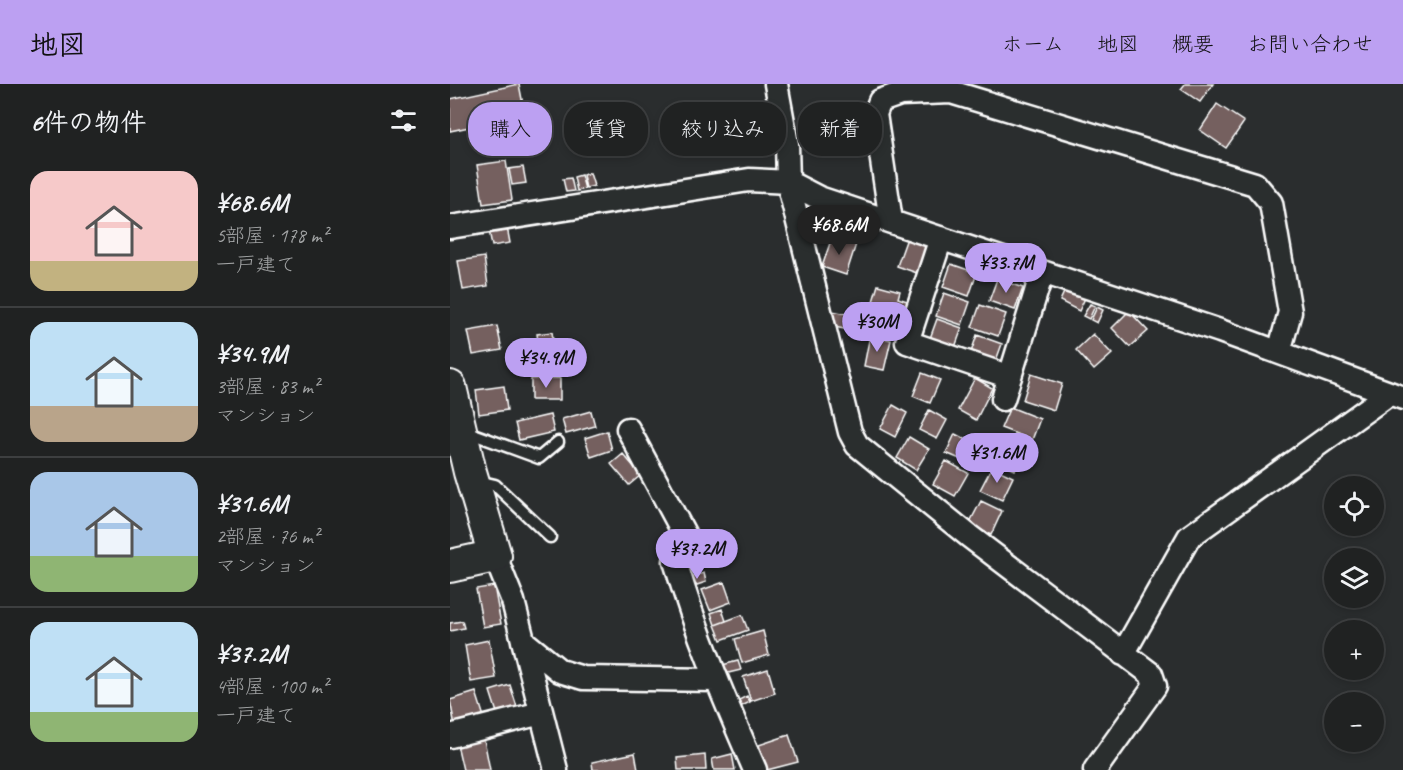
<!DOCTYPE html>
<html lang="ja">
<head>
<meta charset="utf-8">
<style>
	:root { --surface:#202222; --page:#2d2f2f; --text:#f1f3f6; --muted:#a2a4a5; --line:#3d3f40; --accent:#bca0f2 }
	body { margin:0; font-family:Caveat,"Klee One",sans-serif; background:var(--page); color:var(--text); height:100vh; display:flex; flex-direction:column; font-size:22px; white-space:nowrap }
	* { box-sizing:border-box; margin:0 }
	p { font-size:20px; color:var(--muted) }
	.icon { flex:none; width:33px; height:33px; fill:none; stroke:currentColor; stroke-width:2; stroke-linecap:round; stroke-linejoin:round }
	.map { position:relative; flex:1; overflow:hidden }
	.panel { display:flex; flex-direction:column; background:var(--surface); width:450px }
	.panel>* { flex:none }
	.hud { position:absolute; left:18px; top:18px; width:570px; height:54px; display:flex; gap:12px }
	.fabs { position:absolute; left:874px; top:392px; display:grid; gap:12px }
	.fabs a { display:grid; place-items:center; width:60px; height:60px; border-radius:50%; background:var(--surface); box-shadow:0 3px 9px #0003,0 0 0 2px var(--line); font-size:30px }
	.price { position:absolute; translate:-50% -51px; padding:0 14px; border-radius:21px; background:var(--accent); color:#111; font-size:20px; line-height:39px; filter:drop-shadow(0 2px 3px #0008) }
	.price::after { content:''; position:absolute; left:50%; top:36px; width:18px; height:14px; margin-left:-9px; background:inherit; clip-path:polygon(0 0,100% 0,50% 100%) }
	.price.on { background:#222; color:#fff }
	ul { padding:0; list-style:none }
	li { display:flex; align-items:center; gap:18px; height:150px; padding:0 30px }
	li+li { border-top:2px solid var(--line) }
	li span { display:grid; place-items:center; flex:none; width:168px; height:120px; border-radius:18px; color:#555 }
	li>.icon { margin-inline-start:auto }
	span .icon { width:72px; height:72px; fill:#fffc; stroke-width:1 }
	li b { font-size:26px }
	h2 { display:flex; justify-content:space-between; align-items:center; height:72px; padding:0 30px; font-size:26px }
	.pill { padding:0 21px; border-radius:24px; background:var(--surface); box-shadow:0 3px 9px #0003,0 0 0 2px var(--line); font-size:21px; line-height:54px }
	.pill.on { background:var(--accent); color:#111 }
	header { display:flex; align-items:center; gap:36px; box-sizing:border-box; height:84px; padding:0 30px; background:var(--accent); color:#111 }
	header strong { font-size:28px }
	nav { display:flex; gap:33px; margin-inline-start:auto; font-size:21px }
	main { display:flex; flex:1; min-height:0 }
	.map>svg:first-child { display:block }
	.building { fill:#74605f; stroke:#fff; stroke-width:1.5 }
	.lines { fill:none; stroke-linecap:round; stroke-linejoin:round }
	.lane-casing { stroke:#fff; stroke-width:15 }
	.street-casing { stroke:#fff; stroke-width:27 }
	.secondary-casing { stroke:#fff; stroke-width:36 }
	.lane { stroke:#2a2d2e; stroke-width:10 }
	.street { stroke:#2a2d2e; stroke-width:22 }
	.secondary { stroke:#2a2d2e; stroke-width:32 }
</style>
</head>
<body>
<header>
<strong>地図</strong>
<nav><a>ホーム</a><a>地図</a><a>概要</a><a>お問い合わせ</a></nav>
</header>
<main>
<section class="panel">
<h2>6件の物件<svg class="icon" aria-label="filters" viewBox="0 0 24 24"><path d="M4 7h16M4 17h16"/><circle cx="9" cy="7" r="2"/><circle cx="15" cy="17" r="2"/></svg></h2>
<ul>
<li><span style="background:linear-gradient(#f6c9c9 75%,#c2b280 0)"><svg class="icon" aria-label="home" viewBox="0 0 24 24"><path d="M3 11l9-7 9 7M6 9v11h12V9"/></svg></span><div><b>¥68.6M</b><p>5部屋 · 178 m²</p><p>一戸建て</p></div></li>
<li><span style="background:linear-gradient(#bfe0f5 70%,#b9a48a 0)"><svg class="icon" aria-label="home" viewBox="0 0 24 24"><path d="M3 11l9-7 9 7M6 9v11h12V9"/></svg></span><div><b>¥34.9M</b><p>3部屋 · 83 m²</p><p>マンション</p></div></li>
<li><span style="background:linear-gradient(#a9c7e8 70%,#8fb573 0)"><svg class="icon" aria-label="home" viewBox="0 0 24 24"><path d="M3 11l9-7 9 7M6 9v11h12V9"/></svg></span><div><b>¥31.6M</b><p>2部屋 · 76 m²</p><p>マンション</p></div></li>
<li><span style="background:linear-gradient(#bfe0f5 75%,#8fb573 0)"><svg class="icon" aria-label="home" viewBox="0 0 24 24"><path d="M3 11l9-7 9 7M6 9v11h12V9"/></svg></span><div><b>¥37.2M</b><p>4部屋 · 100 m²</p><p>一戸建て</p></div></li>
</ul>
</section>
<div class="map">
<svg width="953" height="686" viewBox="0 0 953 686">
	<rect width="100%" height="100%" fill="#2a2d2e"/>
	<filter id="ink" filterUnits="userSpaceOnUse"><feTurbulence type="fractalNoise" baseFrequency=".0167" numOctaves="2"/><feDisplacementMap in="SourceGraphic" scale="12" xChannelSelector="R" yChannelSelector="G"/><feConvolveMatrix kernelMatrix="1 2 1 2 8 2 1 2 1" color-interpolation-filters="sRGB"/></filter>
	<g filter="url(#ink)">
		<path class="building" d="M69 0 75 31 0 47V15Z
			M735 0H763L750 18 731 5Z
			M767 20 794 38 776 64 750 46Z
			M378 23 398 27 392 54 372 49Z
			M52 40 53 46 25 53 23 47Z
			M56 77 62 116 33 120 27 81Z
			M73 83 76 99 62 101 59 85Z
			M140 89 144 102 136 104 133 91Z
			M131 91 135 105 127 107 124 93Z
			M121 94 124 107 116 108 113 95Z
			M57 143 60 159 42 162 39 146Z
			M382 153 406 160 396 191 372 183Z
			M457 154 477 161 467 189 447 182Z
			M34 173 38 202 13 206 8 177Z
			M501 180 527 189 519 212 493 203Z
			M547 195 573 204 565 226 539 217Z
			M428 201 450 207 448 214 457 217 452 233 421 224Z
			M616 204 635 214 629 227 610 217Z
			M494 209 520 218 512 241 486 232Z
			M640 220 645 222 639 235 633 232Z
			M530 221 556 230 548 252 522 243Z
			M647 223 653 226 647 239 641 236Z
			M382 227 403 231 400 246 379 242Z
			M679 227 698 247 680 263 662 244Z
			M487 235 512 244 504 266 479 257Z
			M47 242 52 266 23 271 18 247Z
			M102 248 106 277 91 279 87 250Z
			M643 250 662 270 644 286 626 266Z
			M420 251 441 256 434 286 414 282Z
			M527 251 552 260 544 282 519 274Z
			M472 289 490 296 480 319 463 312Z
			M581 290 612 300 604 326 573 316Z
			M110 294V316H81V295Z
			M525 294 542 304 526 336 508 326Z
			M54 302 57 326 29 330 26 306Z
			M443 321 457 329 445 353 430 345Z
			M560 323 590 335 582 356 551 344Z
			M479 326 497 336 487 355 469 346Z
			M141 327 145 342 116 350 112 335Z
			M100 331 104 348 69 356 65 339Z
			M157 347 162 366 141 373 135 354Z
			M505 350 525 360 517 378 496 369Z
			M459 353 479 365 466 386 447 374Z
			M552 356 574 367 565 386 543 376Z
			M173 370 191 391 179 401 161 380Z
			M496 377 518 389 505 412 483 400Z
			M542 383 563 393 552 416 530 406Z
			M531 417 552 427 541 451 519 440Z
			M254 489 256 498 241 503 238 494Z
			M274 498 281 518 260 526 252 506Z
			M44 502 51 540 33 543 26 505Z
			M272 525 276 537 265 541 261 529Z
			M292 531 298 546 271 556 265 541Z
			M12 537 14 544 0 547V539Z
			M313 547 319 571 292 579 285 555Z
			M39 556 46 594 21 598 15 561Z
			M288 577 291 586 274 590 272 581Z
			M318 585 325 609 301 617 293 593Z
			M60 601 68 626 48 632 40 607Z
			M26 608 34 633 5 642 0 616Z
			M297 612 300 618 286 625 283 619Z
			M33 650 40 686H13L6 656Z
			M339 651 348 678 317 686 309 661Z
			M185 669 188 686H143L142 678Z
			M282 670 285 686H264L262 675Z
			M255 671 256 686H228L227 674Z"/>
		<g class="lines">
			<defs>
				<path id="lane" d="M15 347 89 374 108 358
					M28 397 45 401 100 453"/>
				<path id="street" d="M326 0 337 60 338 98 400 348 407 361 519 452 701 590 705 602 645 686
					M441 137 425 30 430 17 450 10 501 8 805 100 821 119 840 228 829 268
					M0 143 299 96 338 98 369 114 770 247 953 314
					M491 154 457 258 560 293
					M553 315 592 189
					M178 345 237 455 240 468 225 477C246 549 275 617 305 686
					M45 472 63 517 106 686
					M73 557 110 587 133 594 265 596
					M673 570 739 453 940 309
					M0 652 91 629"/>
				<path id="secondary" d="M0 303 20 388 45 472 0 482"/>
			</defs>
			<use href="#lane" class="lane-casing"/>
			<use href="#street" class="street-casing"/>
			<use href="#secondary" class="secondary-casing"/>
			<use href="#lane" class="lane"/>
			<use href="#street" class="street"/>
			<use href="#secondary" class="secondary"/>
		</g>
	</g>
</svg>
<div class="fabs">
<a><svg class="icon" aria-label="locate" viewBox="0 0 24 24"><circle cx="12" cy="12" r="6"/><path d="M12 2v4M12 18v4M2 12h4M18 12h4"/></svg></a>
<a><svg class="icon" aria-label="layers" viewBox="0 0 24 24"><path d="M12 4l9 5-9 5-9-5zM3 14l9 5 9-5"/></svg></a>
<a>+</a>
<a>−</a>
</div>
<b class="price on" style="left:389px;top:172px">¥68.6M</b>
<b class="price" style="left:556px;top:210px">¥33.7M</b>
<b class="price" style="left:427px;top:269px">¥30M</b>
<b class="price" style="left:96px;top:305px">¥34.9M</b>
<b class="price" style="left:547px;top:400px">¥31.6M</b>
<b class="price" style="left:247px;top:496px">¥37.2M</b>
<div class="hud">
<a class="pill on">購入</a>
<a class="pill">賃貸</a>
<a class="pill">絞り込み</a>
<a class="pill">新着</a>
</div>
</div>
</main>
</body>
</html>
